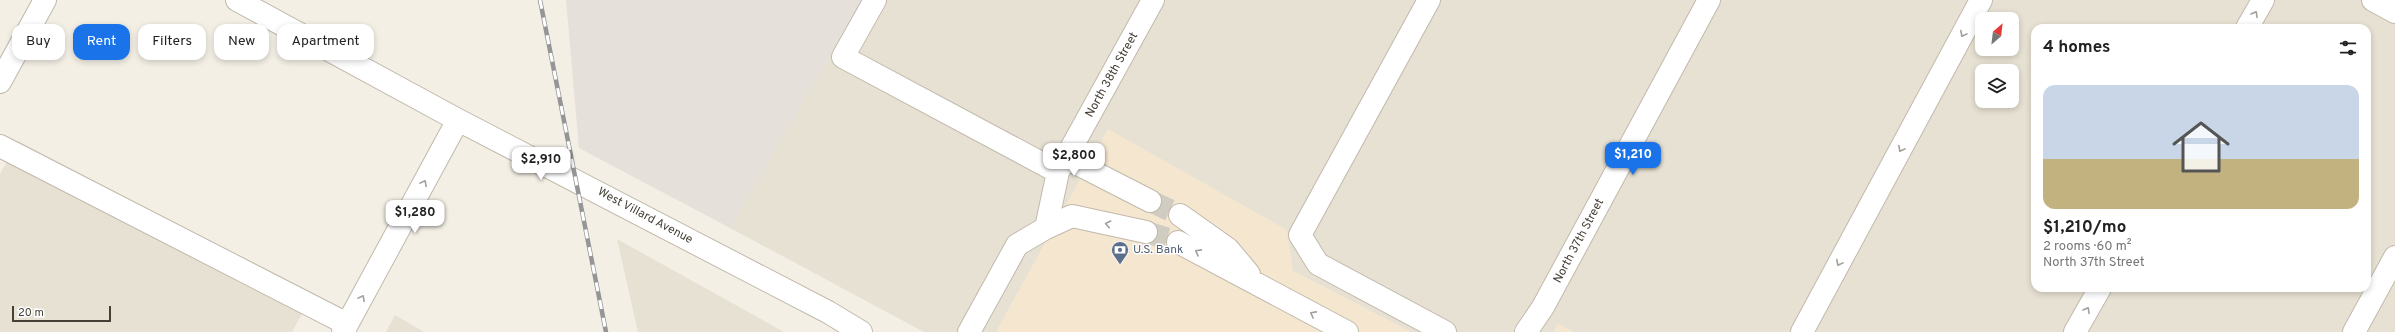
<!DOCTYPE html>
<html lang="en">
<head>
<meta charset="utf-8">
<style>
	:root { --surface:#fff; --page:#f2f2f2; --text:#222; --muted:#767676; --line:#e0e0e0; --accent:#1a73e8 }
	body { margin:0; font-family:Overpass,sans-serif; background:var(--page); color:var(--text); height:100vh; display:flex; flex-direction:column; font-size:15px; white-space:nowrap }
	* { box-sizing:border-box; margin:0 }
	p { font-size:13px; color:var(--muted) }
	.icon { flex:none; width:22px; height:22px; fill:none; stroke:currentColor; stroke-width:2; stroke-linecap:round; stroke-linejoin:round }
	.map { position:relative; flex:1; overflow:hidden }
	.sheet { position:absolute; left:2031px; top:24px; width:340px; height:268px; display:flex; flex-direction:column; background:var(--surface); border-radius:12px; box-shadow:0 2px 6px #0003 }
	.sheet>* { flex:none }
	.hud { position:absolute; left:12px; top:24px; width:380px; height:36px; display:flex; gap:8px }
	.needle { width:26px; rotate:28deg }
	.tools { position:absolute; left:1975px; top:12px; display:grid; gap:8px }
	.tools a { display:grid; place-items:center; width:44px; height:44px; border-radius:8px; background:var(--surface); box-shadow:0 2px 6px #0003; font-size:20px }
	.scale { position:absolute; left:12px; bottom:10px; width:99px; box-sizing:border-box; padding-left:4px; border:2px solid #453f35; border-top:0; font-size:11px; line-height:14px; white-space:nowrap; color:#453f35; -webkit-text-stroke:3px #fff; paint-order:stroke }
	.price { position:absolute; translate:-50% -34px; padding:0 9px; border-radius:8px; background:#fff; color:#222; font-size:13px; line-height:26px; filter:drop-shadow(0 1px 2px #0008) }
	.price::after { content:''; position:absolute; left:50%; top:24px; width:12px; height:9px; margin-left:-6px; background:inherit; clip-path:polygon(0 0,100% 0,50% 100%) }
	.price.selected { background:var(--accent); color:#fff }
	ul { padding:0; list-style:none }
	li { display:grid; align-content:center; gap:8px; height:212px; padding:0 12px }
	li+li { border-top:1px solid var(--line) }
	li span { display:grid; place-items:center; height:124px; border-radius:12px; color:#555 }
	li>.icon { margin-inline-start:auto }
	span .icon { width:72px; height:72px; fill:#fffc; stroke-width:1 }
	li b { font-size:17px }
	h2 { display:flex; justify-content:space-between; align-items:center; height:48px; padding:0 12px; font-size:17px }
	.pill { padding:0 14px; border-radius:12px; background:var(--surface); box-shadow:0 2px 6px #0003; font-size:14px; line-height:36px }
	.pill.selected { background:var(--accent); color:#fff }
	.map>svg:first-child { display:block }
	.residential { fill:#e7e1d3; fill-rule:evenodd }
	.commercial { fill:#f5e6d0 }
	.industrial { fill:#e5e0da }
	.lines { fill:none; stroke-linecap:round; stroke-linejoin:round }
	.minor-tunnel { stroke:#d0ccc2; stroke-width:22; stroke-dasharray:22 11; stroke-linecap:butt }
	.minor-casing { stroke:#c1b9ab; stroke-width:24 }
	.minor { stroke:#fff; stroke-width:22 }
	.rail-casing { stroke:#959595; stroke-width:4.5 }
	.rail { stroke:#fff; stroke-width:3; stroke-dasharray:9; stroke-linecap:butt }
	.oneway { stroke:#a29f9a }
	.labels { text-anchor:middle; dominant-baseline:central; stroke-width:3; stroke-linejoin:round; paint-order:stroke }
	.street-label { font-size:12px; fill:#453f35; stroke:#fff }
	.service-label { font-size:12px; fill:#4e5e75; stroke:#fff; text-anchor:start }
</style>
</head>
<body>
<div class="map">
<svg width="2395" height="332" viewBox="0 0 2395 332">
	<rect width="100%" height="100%" fill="#f3efe5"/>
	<path class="residential" d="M864 0H2395V332H1574L1558 324 1554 332H1411L1293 271 1108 130 996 332H924L730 228 791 122ZM1982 19H2012V49H1982ZM2035 28H2367V288H2035ZM1982 71H2012V101H1982Z
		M18 141 312 295 292 332H0V174Z
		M617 239 784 332H638Z
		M395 315 424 332H386Z"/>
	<path class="commercial" d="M1108 129 1287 230 1293 271 1411 332H996Z
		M1558 324 1574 332H1554Z"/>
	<path class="industrial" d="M566 0H864L791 122 730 228 579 148Z"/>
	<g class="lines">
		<path class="minor-tunnel" d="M1150 201 1180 215
			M1146 232 1178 242"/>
		<defs>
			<path id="minor" d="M237 0 458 120 828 312 861 332
				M875 0 843 57 1058 172
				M1429 0 1300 235 1318 264 1445 332
				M2373 0 2395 12
				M2247 28 2263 0
				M0 82 45 0
				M0 146 347 324
				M1066 158 1150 201
				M1180 215 1228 249 1249 274
				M1046 228 1072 216 1146 232
				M1178 242 1347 332
				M343 332 458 120
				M969 332 1017 245 1046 228 1058 172 1153 0
				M1526 332 1543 307 1709 0
				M1802 332 1981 0
				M2075 332 2100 288
				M2354 332 2395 257"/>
		</defs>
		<use href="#minor" class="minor-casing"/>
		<use href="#minor" class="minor"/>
		<defs>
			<path id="rail" d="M540 0 606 332"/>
		</defs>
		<use href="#rail" class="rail-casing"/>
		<use href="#rail" class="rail"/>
	</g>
	<defs><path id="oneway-chevron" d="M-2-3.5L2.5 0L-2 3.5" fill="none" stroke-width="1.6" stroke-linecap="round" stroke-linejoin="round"/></defs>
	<g class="oneway">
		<use href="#oneway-chevron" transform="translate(2255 14) rotate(-60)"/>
		<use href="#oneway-chevron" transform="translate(1963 34) rotate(118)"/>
		<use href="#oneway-chevron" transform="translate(1901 149) rotate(118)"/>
		<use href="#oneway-chevron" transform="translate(424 183) rotate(-62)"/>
		<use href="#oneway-chevron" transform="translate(1108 224) rotate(-168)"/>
		<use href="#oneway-chevron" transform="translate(1198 252) rotate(-152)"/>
		<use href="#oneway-chevron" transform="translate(1839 263) rotate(118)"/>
		<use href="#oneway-chevron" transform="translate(362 298) rotate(-62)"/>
		<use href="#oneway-chevron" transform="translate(2087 310) rotate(-60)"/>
		<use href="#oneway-chevron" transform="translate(1313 314) rotate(-152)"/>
	</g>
	<defs>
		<symbol id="bank-pin" viewBox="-11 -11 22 30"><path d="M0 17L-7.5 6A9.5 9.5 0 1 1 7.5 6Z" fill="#5c6f8a" stroke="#fff"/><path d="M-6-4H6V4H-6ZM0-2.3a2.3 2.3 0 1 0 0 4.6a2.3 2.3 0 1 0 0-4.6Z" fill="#fff"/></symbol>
	</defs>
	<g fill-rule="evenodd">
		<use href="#bank-pin" x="1110" y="240" width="20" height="27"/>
	</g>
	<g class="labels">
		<g class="street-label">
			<text transform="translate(1112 75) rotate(-61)">North 38th Street</text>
			<text transform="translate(645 216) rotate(28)">West Villard Avenue</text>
			<text transform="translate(1579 241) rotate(-62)">North 37th Street</text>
		</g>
		<g class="service-label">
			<text x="1133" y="250">U.S. Bank</text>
		</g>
	</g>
</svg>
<div class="tools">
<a><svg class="needle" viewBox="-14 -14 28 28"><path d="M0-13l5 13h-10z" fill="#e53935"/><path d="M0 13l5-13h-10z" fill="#767676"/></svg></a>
<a><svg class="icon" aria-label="layers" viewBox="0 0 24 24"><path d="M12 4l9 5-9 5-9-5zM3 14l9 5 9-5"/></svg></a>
</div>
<div class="scale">20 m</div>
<b class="price selected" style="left:1633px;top:176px">$1,210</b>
<b class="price" style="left:1074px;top:177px">$2,800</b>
<b class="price" style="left:541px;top:181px">$2,910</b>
<b class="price" style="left:415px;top:234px">$1,280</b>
<div class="hud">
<a class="pill">Buy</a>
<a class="pill selected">Rent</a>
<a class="pill">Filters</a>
<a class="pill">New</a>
<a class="pill">Apartment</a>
</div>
<section class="sheet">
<h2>4 homes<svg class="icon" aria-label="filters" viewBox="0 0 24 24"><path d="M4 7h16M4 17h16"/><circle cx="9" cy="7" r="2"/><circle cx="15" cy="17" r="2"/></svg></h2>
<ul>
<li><span style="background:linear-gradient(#c9d6e8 60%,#c2b280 0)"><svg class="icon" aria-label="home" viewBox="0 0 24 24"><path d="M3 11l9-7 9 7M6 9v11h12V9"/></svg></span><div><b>$1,210/mo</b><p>2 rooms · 60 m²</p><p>North 37th Street</p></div></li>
</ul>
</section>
</div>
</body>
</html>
